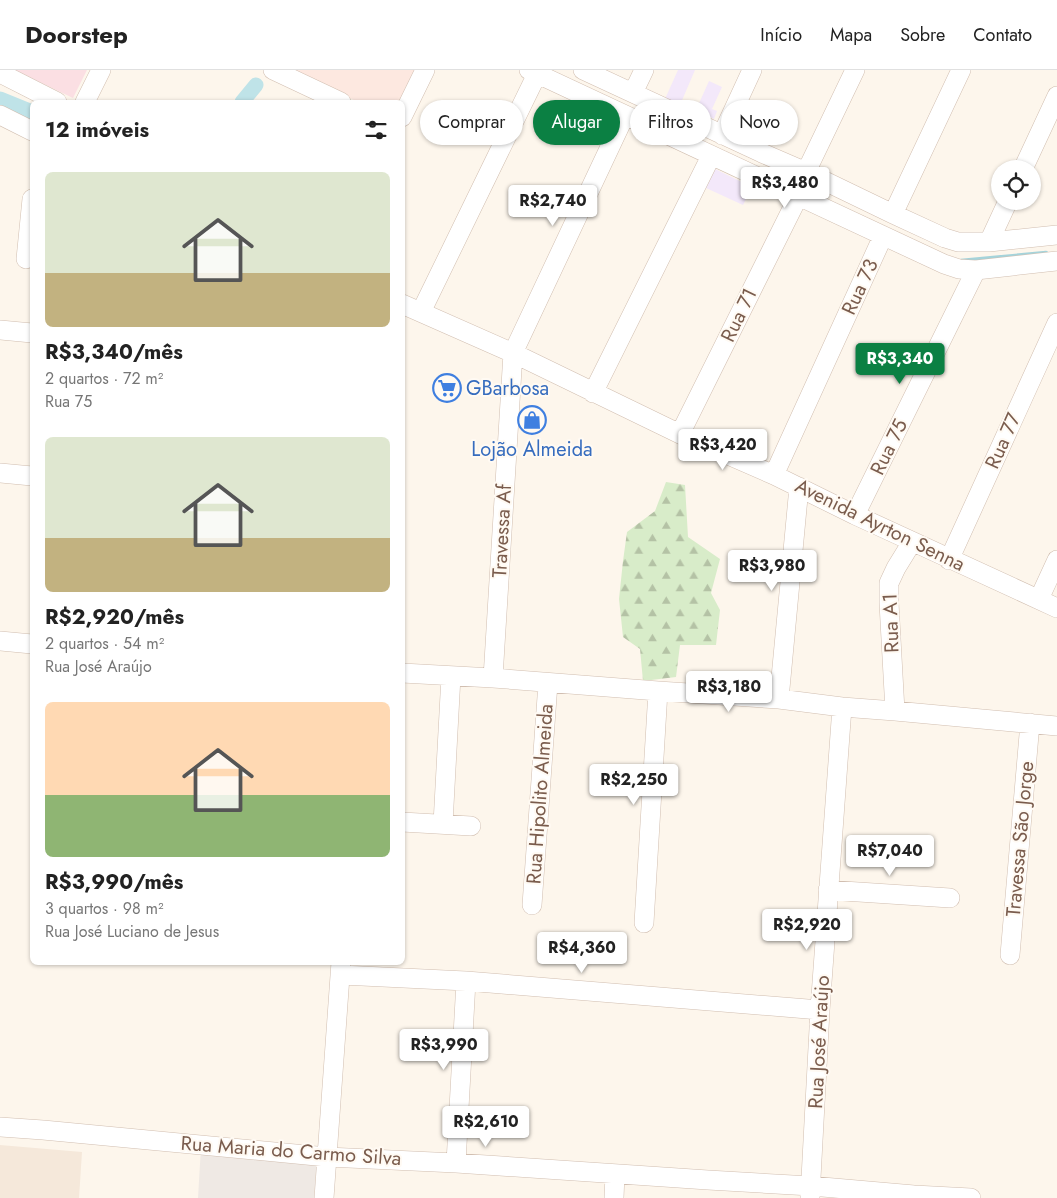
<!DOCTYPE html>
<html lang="pt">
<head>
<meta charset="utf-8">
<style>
	:root { --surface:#fff; --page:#f6f6f6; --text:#222; --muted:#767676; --line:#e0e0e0; --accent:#0b8043 }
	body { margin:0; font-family:Jost,sans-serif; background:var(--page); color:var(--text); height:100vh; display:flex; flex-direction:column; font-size:19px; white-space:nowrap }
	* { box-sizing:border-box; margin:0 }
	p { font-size:16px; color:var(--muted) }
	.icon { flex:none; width:28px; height:28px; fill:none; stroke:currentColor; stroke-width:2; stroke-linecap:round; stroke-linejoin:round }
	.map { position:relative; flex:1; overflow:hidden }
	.panel { position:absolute; left:30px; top:30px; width:375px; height:865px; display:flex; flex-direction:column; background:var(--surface); border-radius:8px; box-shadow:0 1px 4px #0004 }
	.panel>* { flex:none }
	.hud { position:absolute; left:420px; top:30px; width:475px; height:45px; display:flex; gap:10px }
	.tools { position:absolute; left:991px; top:90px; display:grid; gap:10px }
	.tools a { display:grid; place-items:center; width:50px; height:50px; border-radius:50%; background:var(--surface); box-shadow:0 1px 4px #0004; font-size:25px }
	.price { position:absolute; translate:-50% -42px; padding:0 11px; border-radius:5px; background:#fff; color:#222; font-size:16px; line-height:32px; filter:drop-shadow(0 1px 2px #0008) }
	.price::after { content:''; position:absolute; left:50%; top:30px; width:15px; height:11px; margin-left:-8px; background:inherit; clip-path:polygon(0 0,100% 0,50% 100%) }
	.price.current { background:var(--accent); color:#fff }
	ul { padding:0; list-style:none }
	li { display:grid; align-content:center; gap:10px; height:265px; padding:0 15px }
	li span { display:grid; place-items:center; height:155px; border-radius:8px; color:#555 }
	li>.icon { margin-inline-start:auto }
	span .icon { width:90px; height:90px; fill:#fffc; stroke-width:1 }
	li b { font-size:21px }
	h2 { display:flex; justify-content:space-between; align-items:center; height:60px; padding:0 15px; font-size:21px }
	.pill { padding:0 18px; border-radius:22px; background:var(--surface); box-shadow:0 1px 4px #0004; font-size:18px; line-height:45px }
	.pill.current { background:var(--accent); color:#fff }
	header { display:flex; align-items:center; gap:30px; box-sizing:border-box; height:70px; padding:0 25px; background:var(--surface); border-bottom:1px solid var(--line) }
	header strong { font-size:24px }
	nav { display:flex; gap:28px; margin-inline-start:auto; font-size:18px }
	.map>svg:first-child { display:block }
	.residential { fill:#f5e8da }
	.commercial { fill:#fde8e0 }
	.industrial { fill:#efe9e4 }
	.education { fill:#f3e8fa }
	.medical { fill:#fbdfe3 }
	.forest { fill:url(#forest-firs) }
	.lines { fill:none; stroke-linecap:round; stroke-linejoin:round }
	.stream { stroke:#a5d3da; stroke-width:4.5 }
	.canal { stroke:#bfe3e8; stroke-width:15 }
	.minor-casing { stroke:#d1beb0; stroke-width:20 }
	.minor { stroke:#fff; stroke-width:19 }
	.labels { text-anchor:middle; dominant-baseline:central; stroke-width:4; stroke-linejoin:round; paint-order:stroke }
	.street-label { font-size:20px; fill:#7a5c4d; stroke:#fffaf3 }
	.shop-label { font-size:20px; fill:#366cbe; stroke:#fffaf3; text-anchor:start }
</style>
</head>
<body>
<header>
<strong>Doorstep</strong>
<nav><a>Início</a><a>Mapa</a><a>Sobre</a><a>Contato</a></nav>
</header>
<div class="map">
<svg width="1057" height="1128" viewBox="0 0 1057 1128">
	<defs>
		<pattern id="forest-firs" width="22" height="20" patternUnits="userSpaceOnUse" patternTransform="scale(1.25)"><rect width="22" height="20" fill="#d8ecc9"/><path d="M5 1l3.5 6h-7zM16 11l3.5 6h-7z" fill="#b4c2a5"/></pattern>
	</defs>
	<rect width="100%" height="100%" fill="#fdf6ec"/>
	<path class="residential" d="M0 1075 82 1082 79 1128H0Z"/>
	<path class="commercial" d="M293 0H416L402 32H358Z"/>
	<path class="industrial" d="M201 1077 317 1086 314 1128H198Z"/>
	<path class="education" d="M678 0H695L680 35 665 29Z
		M709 11 722 17 712 39 717 41 714 49 696 40Z
		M715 99 752 117 743 135 706 118Z"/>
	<path class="medical" d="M14 0H87L73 28Z"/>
	<path class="forest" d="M666 412 685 415 688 467 720 489 711 523 720 540 716 575H680L676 607 643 611 640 579 623 567 619 529 623 491 627 462 655 441Z"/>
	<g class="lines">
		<path class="stream" d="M961 191 1046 183"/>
		<path class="canal" d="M0 29 32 42
			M242 32 256 15"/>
		<defs>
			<path id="minor" d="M273 0 341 32
				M529 0 944 194 959 199 976 200 1057 191
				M583 0 762 83 806 102 893 144 945 168 958 172H989L1057 165
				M0 3 57 32
				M633 23 644 0
				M85 32 101 0
				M0 45 32 61
				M402 47 425 0
				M722 65 752 0
				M1023 99 1057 26
				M806 102 855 0
				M893 144 961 0
				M989 172 1008 131
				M26 189 32 129
				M402 234 513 283 680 364 774 405 855 445 1057 538
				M421 242 537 4
				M0 260 32 263
				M593 323 711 86
				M680 364 798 127
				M0 403 32 406
				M774 405 883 166
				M855 445 976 200
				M949 490 1057 253
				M1039 529 1057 490
				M0 571 32 574
				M402 603 493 608 658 621 779 629 842 637 895 641 1057 656
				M493 608 513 283 625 45
				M779 629 799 417
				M895 641 889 533V513L896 498 912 472
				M402 752 471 756
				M443 754 451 606
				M828 820 950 828
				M532 835 548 613
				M644 853 658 621
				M1010 885 1030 653
				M341 905 466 911 820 940
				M0 1057 43 1060 327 1087 456 1093 708 1110 811 1116 914 1125 971 1128
				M456 1093 466 911
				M810 1127 820 940 842 637
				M324 1128 341 892
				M614 1128 615 1104"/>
		</defs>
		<use href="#minor" class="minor-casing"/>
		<use href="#minor" class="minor"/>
	</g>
	<defs>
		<symbol id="supermarket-ring" viewBox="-11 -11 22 22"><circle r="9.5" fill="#fffaf3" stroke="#3f7fe0" stroke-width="1.5"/><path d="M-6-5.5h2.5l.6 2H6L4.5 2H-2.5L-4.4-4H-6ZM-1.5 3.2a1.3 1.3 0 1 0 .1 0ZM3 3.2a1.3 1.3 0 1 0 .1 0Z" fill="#3f7fe0"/></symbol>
		<symbol id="shop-ring" viewBox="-11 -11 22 22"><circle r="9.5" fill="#fffaf3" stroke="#3f7fe0" stroke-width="1.5"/><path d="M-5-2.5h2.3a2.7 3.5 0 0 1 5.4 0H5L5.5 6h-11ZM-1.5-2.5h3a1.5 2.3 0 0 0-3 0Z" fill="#3f7fe0"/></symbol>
	</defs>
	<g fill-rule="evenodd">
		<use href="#supermarket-ring" x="431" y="302" width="32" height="32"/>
		<use href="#shop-ring" x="516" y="334" width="32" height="32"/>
	</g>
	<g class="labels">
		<g class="street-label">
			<text transform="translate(860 217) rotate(-65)">Rua 73</text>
			<text transform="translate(739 245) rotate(-64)">Rua 71</text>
			<text transform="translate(1003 371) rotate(-66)">Rua 77</text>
			<text transform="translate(889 377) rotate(-64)">Rua 75</text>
			<text transform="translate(880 455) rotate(26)">Avenida Ayrton Senna</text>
			<text transform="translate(502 461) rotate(-87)">Travessa Af</text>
			<text transform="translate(891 553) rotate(-92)">Rua A1</text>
			<text transform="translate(540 724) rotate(-86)">Rua Hipolito Almeida</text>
			<text transform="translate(1020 769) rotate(-85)">Travessa São Jorge</text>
			<text transform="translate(819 972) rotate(-87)">Rua José Araújo</text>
			<text transform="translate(291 1081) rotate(4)">Rua Maria do Carmo Silva</text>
		</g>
		<g class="shop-label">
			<text x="466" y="318">GBarbosa</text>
			<text x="532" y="379" text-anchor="middle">Lojão Almeida</text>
		</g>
	</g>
</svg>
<div class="tools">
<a><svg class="icon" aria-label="locate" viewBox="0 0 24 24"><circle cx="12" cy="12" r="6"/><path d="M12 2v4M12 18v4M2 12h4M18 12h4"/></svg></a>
</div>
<b class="price" style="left:785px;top:139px">R$3,480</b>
<b class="price" style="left:553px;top:157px">R$2,740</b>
<b class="price current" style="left:900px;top:315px">R$3,340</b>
<b class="price" style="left:723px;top:401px">R$3,420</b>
<b class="price" style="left:772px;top:522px">R$3,980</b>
<b class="price" style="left:729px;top:643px">R$3,180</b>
<b class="price" style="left:634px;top:736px">R$2,250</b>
<b class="price" style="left:890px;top:807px">R$7,040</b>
<b class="price" style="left:807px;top:881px">R$2,920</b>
<b class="price" style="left:582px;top:904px">R$4,360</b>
<b class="price" style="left:444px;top:1001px">R$3,990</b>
<b class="price" style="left:486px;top:1078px">R$2,610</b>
<div class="hud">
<a class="pill">Comprar</a>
<a class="pill current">Alugar</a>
<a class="pill">Filtros</a>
<a class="pill">Novo</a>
</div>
<section class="panel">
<h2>12 imóveis<svg class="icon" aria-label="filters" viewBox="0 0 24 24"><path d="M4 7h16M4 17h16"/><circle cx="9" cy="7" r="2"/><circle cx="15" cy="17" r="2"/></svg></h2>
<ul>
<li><span style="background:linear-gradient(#dfe7d0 65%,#c2b280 0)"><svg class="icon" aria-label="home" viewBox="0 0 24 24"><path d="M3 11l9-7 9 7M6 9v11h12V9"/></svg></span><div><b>R$3,340/mês</b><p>2 quartos · 72 m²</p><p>Rua 75</p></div></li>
<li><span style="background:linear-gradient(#dfe7d0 65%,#c2b280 0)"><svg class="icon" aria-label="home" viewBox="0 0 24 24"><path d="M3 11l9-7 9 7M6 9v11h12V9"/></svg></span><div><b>R$2,920/mês</b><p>2 quartos · 54 m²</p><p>Rua José Araújo</p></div></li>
<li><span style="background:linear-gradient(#ffd9b3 60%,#8fb573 0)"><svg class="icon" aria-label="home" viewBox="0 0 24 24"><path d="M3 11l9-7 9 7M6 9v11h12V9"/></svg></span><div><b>R$3,990/mês</b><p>3 quartos · 98 m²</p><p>Rua José Luciano de Jesus</p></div></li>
</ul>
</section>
</div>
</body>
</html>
